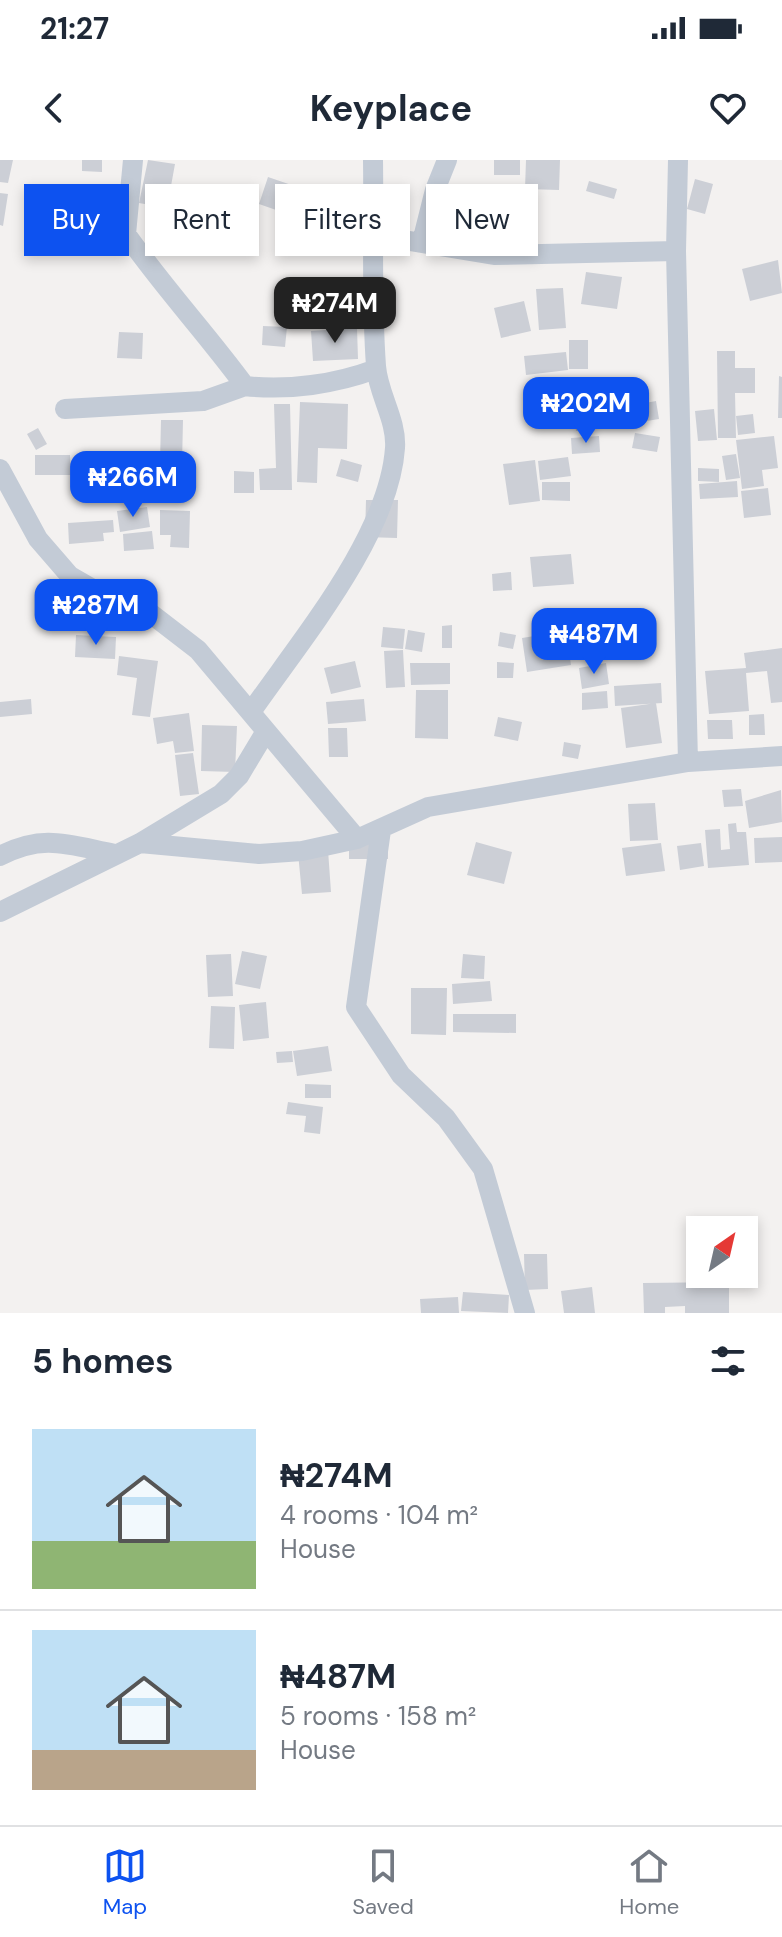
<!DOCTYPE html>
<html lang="en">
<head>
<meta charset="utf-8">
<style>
	:root { --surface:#fff; --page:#f2f2f3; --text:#1f2937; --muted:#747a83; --line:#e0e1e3; --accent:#0d52f0 }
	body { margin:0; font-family:"DM Sans",sans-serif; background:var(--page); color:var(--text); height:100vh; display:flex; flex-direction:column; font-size:30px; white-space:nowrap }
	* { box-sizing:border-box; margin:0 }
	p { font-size:26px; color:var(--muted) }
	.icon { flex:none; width:44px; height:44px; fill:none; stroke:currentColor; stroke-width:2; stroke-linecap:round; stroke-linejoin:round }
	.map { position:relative; height:1153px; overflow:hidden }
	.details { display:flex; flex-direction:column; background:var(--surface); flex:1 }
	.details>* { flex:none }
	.guide { position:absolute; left:24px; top:24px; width:734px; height:72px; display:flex; gap:16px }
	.needle { width:52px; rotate:34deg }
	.fabs { position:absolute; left:686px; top:1056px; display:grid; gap:16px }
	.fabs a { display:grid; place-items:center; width:72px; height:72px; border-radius:0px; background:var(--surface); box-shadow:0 4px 12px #0003; font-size:40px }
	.price { position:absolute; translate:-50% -68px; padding:0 18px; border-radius:16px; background:var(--accent); color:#fff; font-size:26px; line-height:52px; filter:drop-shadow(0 2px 4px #0008) }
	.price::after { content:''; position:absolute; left:50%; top:48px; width:24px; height:18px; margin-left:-12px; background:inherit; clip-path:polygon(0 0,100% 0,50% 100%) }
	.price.on { background:#222; color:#fff }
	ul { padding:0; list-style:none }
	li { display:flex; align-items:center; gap:24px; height:200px; padding:0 32px }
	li+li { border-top:2px solid var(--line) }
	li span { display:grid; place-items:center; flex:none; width:224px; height:160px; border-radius:0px; color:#555 }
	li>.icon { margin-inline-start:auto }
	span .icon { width:96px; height:96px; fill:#fffc; stroke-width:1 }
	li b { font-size:34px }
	h2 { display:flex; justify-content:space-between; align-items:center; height:96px; padding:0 32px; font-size:34px }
	.tag { padding:0 28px; border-radius:0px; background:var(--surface); box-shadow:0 4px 12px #0003; font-size:28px; line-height:72px }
	.tag.on { background:var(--accent); color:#fff }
	.status { display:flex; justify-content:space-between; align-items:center; height:56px; padding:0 40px; background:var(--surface); direction:ltr }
	.status svg { height:22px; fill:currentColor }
	header { display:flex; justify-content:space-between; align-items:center; height:104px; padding:0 32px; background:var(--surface); font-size:36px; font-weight:700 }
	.menu { display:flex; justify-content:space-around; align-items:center; height:112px; border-top:2px solid var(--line); background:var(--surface); font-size:22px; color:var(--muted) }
	.menu a { display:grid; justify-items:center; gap:4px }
	.menu .on { color:var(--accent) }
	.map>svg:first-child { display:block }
	.building { fill:#cccfd6 }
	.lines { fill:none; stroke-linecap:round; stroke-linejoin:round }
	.minor { stroke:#c3cbd6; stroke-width:20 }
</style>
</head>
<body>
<div class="status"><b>21:27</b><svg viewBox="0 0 49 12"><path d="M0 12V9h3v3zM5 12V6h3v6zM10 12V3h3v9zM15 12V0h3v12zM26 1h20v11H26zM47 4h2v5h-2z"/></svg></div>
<header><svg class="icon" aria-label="back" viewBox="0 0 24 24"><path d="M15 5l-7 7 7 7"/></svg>Keyplace<svg class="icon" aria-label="heart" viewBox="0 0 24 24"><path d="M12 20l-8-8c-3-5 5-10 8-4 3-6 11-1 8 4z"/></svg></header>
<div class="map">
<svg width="782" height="1153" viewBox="0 0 782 1153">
	<rect width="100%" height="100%" fill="#f3f1f0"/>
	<path class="building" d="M0 0H13L8 23 0 22Z
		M82 0H102V12L82 11Z
		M148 0 175 4 167 48 139 43Z
		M494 0H520V15H494Z
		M526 0H560L559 30 525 29Z
		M268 17 306 30 296 57 259 44Z
		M695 19 713 24 705 54 687 49Z
		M589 21 617 29 614 39 586 31Z
		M0 33 8 34 3 66 0 65Z
		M243 45 259 48 255 79 238 76Z
		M206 58 220 62 216 79 202 76Z
		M778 100 782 133 750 141 742 109Z
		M586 112 622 117 617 149 581 144Z
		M563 128 566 168 539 170 536 129Z
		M524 141 531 171 501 178 494 148Z
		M263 166 287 167 285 187 262 185Z
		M357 168 358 199 313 201 311 171Z
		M119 172 143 173 142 199 117 198Z
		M569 180H588V209H569Z
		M717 191H735V208H755V233H735L736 278H718Z
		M566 192 568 210 526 215 524 196Z
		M779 216 782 217V258H778Z
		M597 227 602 267 576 271 571 231Z
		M656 241 659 259 616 266 612 249Z
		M300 242 348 244 347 289 318 288 317 323 297 322Z
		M274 244H290L292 330H260L259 309 276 308Z
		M714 249 717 280 698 281 695 251Z
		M753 254 755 273 738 275 736 256Z
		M161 260H183L182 304 160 303Z
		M38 268 47 284 36 290 27 274Z
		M635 273 660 277 657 292 632 288Z
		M599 276 600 292 572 294 571 278Z
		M774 276 778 308 762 310 764 326 742 329 736 280Z
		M736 294 740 318 726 320 722 296Z
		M35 295H70L71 315H35Z
		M568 297 571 316 540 320 538 301Z
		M341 299 362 305 358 322 336 316Z
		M535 300 540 341 509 345 503 304Z
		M158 307 180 312 179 320 191 323 188 339 153 331Z
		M698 308 719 309V322L698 321Z
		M234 311 254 312V333H234Z
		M737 321 738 337 700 339 699 324Z
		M542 322H570V341L542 340Z
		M768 328 771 355 744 358 741 331Z
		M366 340H398L397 378 365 377Z
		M147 347 150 367 120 372 117 351Z
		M160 350 190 351 189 388 170 387 171 375H160Z
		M113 360 114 372 103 373 104 381 69 384 68 363Z
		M152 371 154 389 124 391 123 374Z
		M571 394 574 424 533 427 530 397Z
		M511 412 512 430 493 431 492 414Z
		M627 457 630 480 579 488 575 466Z
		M452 465V488H442V466Z
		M383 467 405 469 403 489 381 487Z
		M408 470 425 473 422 492 405 489Z
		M566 471 571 505 527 512 522 478Z
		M500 472 516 475 513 489 498 486Z
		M76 475 116 477 115 499 75 497Z
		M782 488V542L771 543 767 511 746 513 749 551 709 554 705 511 746 508 744 493Z
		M403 490 405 527 386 528 384 491Z
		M119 496 158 501 150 557 132 555 137 518 117 515Z
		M355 501 361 527 331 534 324 508Z
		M497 502 514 503 513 518H497Z
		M410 503H450V524L411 525Z
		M606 503 609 524 582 529 579 508Z
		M661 523 662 543 615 546 614 526Z
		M416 530H448V579L415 578Z
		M607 531 608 548 582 550V533Z
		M31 539 32 554 0 557V542Z
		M364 539 366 561 328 564 326 542Z
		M656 543 662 583 626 588 621 548Z
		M189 553 194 591 175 593 173 581 157 584 153 558Z
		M764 554 765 575H749V555Z
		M498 557 522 562 518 581 494 576Z
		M707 560H732L733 579H708Z
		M202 565 237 566 235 612 201 611Z
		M328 568H347L348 597H329Z
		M564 582 581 585 578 599 562 596Z
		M193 593 199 634 180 636 175 595Z
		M741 629 743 646 724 647 722 630Z
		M781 630 782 662 749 668 745 641Z
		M655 643 658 680 630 681 628 644Z
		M736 663 737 672H746L749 705 708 708 705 670 720 669 721 690 730 689 728 664Z
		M782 677V702L755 703 754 678Z
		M349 682H388V699H349Z
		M476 682 512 692 504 724 467 715Z
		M661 683 665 711 626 716 622 688Z
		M701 683 704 706 680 710 677 686Z
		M328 690 331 732 302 734 298 693Z
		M242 791 267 796 260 829 235 824Z
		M231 794 233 836 208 837 206 795Z
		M463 794 485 796 484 819 461 818Z
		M490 821 492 841 453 844 452 824Z
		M411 828H447L446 875 411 874Z
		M266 842 269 878 243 881 239 845Z
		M211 846 235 847 234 889 209 888Z
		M453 854H516V873L453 872Z
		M328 886 332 911 297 916 293 891Z
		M292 891 293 902 277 903 276 892Z
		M305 924 331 925V938H305Z
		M288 942 323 947 320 974 304 972 306 956 286 954Z
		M721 1063V1070H700V1114H687L686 1064Z
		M524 1094H547L548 1129 525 1130Z
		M729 1122V1153H685V1146L665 1147V1153H644L643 1123Z
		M592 1127 595 1153H564L561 1131Z
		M463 1132 509 1135 508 1153 461 1151Z
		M458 1137 459 1153H421L420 1139Z"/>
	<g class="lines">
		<path class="minor" d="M133 0 126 74C163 127 207 174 245 226 288 231 336 224 376 209
			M678 0 676 91 688 602
			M374 75 494 95 676 91
			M422 82 435 30 447 0
			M65 249 203 241 245 226
			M0 309 38 379 70 416 96 431 150 453 198 490 357 679
			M251 552C300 481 389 376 395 288 397 260 378 234 376 206 371 138 374 68 373 0
			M381 670 356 847 401 915 446 958 483 1009 525 1153
			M140 683 259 694 302 691 357 679 428 647 688 602 782 596
			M0 696C44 673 69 685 115 694
			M0 752 140 683 221 634 239 616 266 571"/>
	</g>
</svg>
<div class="fabs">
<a><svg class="needle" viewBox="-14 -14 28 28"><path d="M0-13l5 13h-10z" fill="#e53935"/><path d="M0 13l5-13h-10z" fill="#747a83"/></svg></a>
</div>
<b class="price on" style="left:335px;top:185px">₦274M</b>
<b class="price" style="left:586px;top:285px">₦202M</b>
<b class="price" style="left:133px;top:359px">₦266M</b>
<b class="price" style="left:96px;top:487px">₦287M</b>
<b class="price" style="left:594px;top:516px">₦487M</b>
<div class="guide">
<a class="tag on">Buy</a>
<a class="tag">Rent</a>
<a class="tag">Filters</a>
<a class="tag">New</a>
</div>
</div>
<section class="details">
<h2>5 homes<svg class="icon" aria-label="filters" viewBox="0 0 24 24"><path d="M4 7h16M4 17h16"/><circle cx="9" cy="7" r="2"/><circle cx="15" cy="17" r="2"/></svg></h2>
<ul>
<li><span style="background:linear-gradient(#bfe0f5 70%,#8fb573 0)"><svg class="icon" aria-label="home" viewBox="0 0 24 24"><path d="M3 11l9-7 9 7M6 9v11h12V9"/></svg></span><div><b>₦274M</b><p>4 rooms · 104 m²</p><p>House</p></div></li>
<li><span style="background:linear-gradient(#bfe0f5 75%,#b9a48a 0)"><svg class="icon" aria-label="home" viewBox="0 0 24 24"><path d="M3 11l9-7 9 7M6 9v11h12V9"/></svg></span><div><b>₦487M</b><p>5 rooms · 158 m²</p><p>House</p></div></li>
</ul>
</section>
<nav class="menu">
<a class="on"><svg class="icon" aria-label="map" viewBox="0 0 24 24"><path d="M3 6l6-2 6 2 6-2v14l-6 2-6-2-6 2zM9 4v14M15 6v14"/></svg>Map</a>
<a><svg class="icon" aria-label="saved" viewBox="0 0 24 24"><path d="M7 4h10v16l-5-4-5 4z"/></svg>Saved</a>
<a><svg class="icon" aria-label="home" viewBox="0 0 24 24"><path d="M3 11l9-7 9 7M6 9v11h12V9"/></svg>Home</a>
</nav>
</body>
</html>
